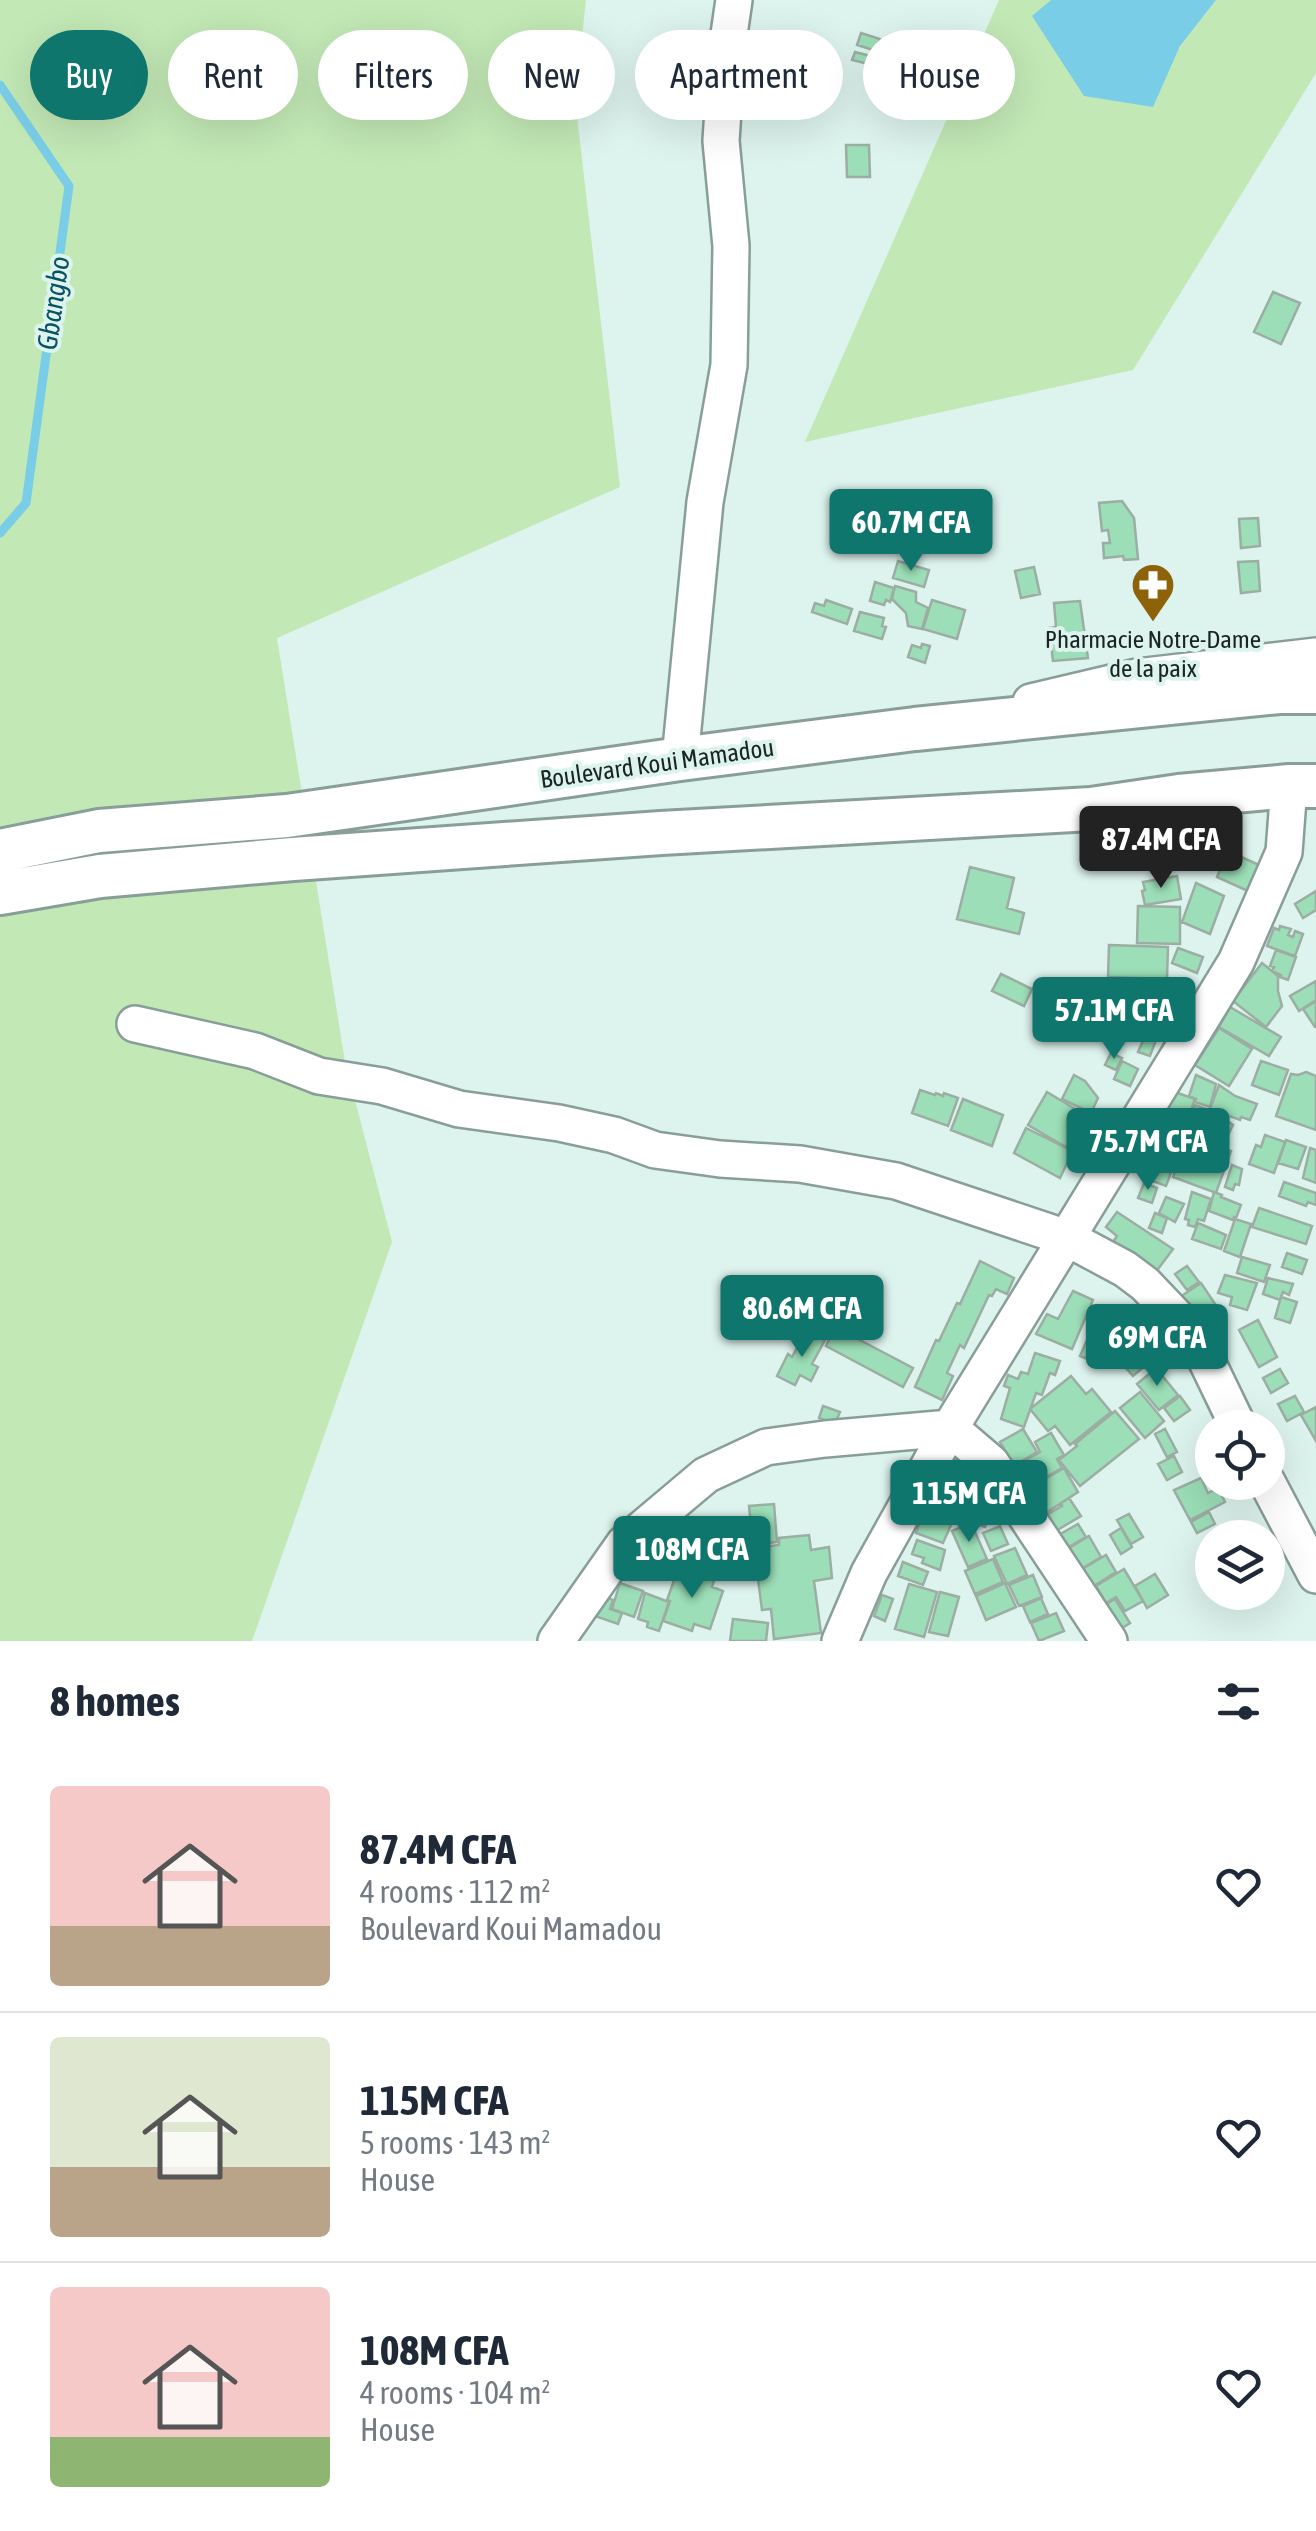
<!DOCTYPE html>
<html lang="en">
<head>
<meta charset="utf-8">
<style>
	:root { --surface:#fff; --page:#f6f6f7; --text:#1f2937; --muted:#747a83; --line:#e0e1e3; --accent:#0f766e }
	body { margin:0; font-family:"Asap Condensed",sans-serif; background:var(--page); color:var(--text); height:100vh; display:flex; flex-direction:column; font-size:38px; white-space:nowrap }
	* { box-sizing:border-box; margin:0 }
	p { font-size:32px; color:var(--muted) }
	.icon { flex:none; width:55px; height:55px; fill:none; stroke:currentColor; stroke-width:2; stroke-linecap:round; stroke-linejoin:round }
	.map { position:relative; height:1641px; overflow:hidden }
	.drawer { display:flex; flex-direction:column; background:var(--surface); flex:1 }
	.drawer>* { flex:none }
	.top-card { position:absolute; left:30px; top:30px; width:1258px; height:90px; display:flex; gap:20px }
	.controls { position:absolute; left:1195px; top:1410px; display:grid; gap:20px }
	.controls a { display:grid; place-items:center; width:90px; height:90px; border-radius:50%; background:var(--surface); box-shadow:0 10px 40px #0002; font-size:50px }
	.price { position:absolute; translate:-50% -85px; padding:0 22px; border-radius:10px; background:var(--accent); color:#fff; font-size:32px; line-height:65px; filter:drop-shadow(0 2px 5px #0008) }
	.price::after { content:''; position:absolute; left:50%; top:60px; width:30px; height:22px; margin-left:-15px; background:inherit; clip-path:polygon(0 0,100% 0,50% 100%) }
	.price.on { background:#222; color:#fff }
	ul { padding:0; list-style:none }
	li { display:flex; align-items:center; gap:30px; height:250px; padding:0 50px }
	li+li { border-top:2px solid var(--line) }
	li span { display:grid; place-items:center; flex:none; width:280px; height:200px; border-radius:10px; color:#555 }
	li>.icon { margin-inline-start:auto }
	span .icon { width:120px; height:120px; fill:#fffc; stroke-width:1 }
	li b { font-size:42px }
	h2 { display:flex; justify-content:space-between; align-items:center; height:120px; padding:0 50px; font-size:42px }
	.chip { padding:0 35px; border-radius:45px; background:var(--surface); box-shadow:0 10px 40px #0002; font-size:35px; line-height:90px }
	.chip.on { background:var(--accent); color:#fff }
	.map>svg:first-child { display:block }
	.green { fill:#c2e8b5 }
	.water { fill:#7acde6 }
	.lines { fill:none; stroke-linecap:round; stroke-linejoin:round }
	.stream { stroke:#7acde6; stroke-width:9 }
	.building { fill:#9bdeb7; stroke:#9caea3; stroke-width:2.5 }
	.minor-casing { stroke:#899e99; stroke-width:40 }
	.major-casing { stroke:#899e99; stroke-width:48 }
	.minor { stroke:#fff; stroke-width:35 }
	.major { stroke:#fff; stroke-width:42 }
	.labels { text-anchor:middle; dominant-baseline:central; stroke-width:8; stroke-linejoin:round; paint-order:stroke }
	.poi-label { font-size:25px; fill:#1b2422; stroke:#ddf3ee }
	.street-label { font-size:25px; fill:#1b2422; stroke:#ddf3ee }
	.water-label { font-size:28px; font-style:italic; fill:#085263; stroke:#ddf3ee }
</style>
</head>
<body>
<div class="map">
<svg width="1316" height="1641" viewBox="0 0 1316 1641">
	<rect width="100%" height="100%" fill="#ddf3ee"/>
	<path class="green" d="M0 0H586L575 99 620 487 277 638 345 1062 392 1242 252 1641H0Z
		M999 0H1051L1033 16 1152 107 1180 46 1216 0H1316V73L1133 370 805 442Z"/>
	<path class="water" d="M1051 0H1216L1180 46 1153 107 1084 96 1032 16Z"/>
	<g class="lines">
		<path class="stream" d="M0 85 69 186 26 503 0 533"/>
	</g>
	<path class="building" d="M861 33 880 39 876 51 857 45Z
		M855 52 886 60 884 68 852 60Z
		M846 145H869L870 177H847Z
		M1273 292 1300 303 1281 344 1254 332Z
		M1122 501 1134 518 1138 559 1124 560 1123 556 1104 558 1103 543H1110L1108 530 1102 531 1099 503Z
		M1258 518 1260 546 1241 548 1239 519Z
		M898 561 929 570 924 587 893 578Z
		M1258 561 1260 591 1241 593 1238 562Z
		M1034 567 1040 594 1021 598 1015 571Z
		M875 582 894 588 890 602 886 600 884 605 870 601Z
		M895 586 916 592V602L928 608 922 629 908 626 906 613 892 599Z
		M826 600 852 609 847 624 812 612 815 603 824 606Z
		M932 600 965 610 957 639 923 629Z
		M1080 601 1088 658 1053 661 1049 628 1056 627 1054 603Z
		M860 612 884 618 882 626 886 627 882 639 854 631Z
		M922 644 930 646 925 663 908 657 912 645 921 648Z
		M1228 851 1259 865 1248 891 1217 877Z
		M970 867 1014 878 1007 908 1024 913 1019 934 957 919Z
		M1177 876 1181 899 1145 905 1142 891 1145 890 1143 882Z
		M1196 883 1224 896 1210 934 1182 922Z
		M1316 891V910L1303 918 1295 904Z
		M1138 906 1180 907V944L1137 943Z
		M1280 926 1291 929 1288 935 1293 937 1295 931 1303 934 1295 956 1267 946 1274 928 1279 930Z
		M1109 945 1168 947 1167 979 1108 977Z
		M1178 948 1203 957 1197 973 1172 963Z
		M1276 950 1296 957 1288 980 1280 977 1281 975 1272 971 1274 967 1270 966Z
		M1262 963 1278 976V991L1282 1006 1266 1027 1233 1001Z
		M1001 974 1032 989 1024 1006 992 991Z
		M1157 981 1173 987 1160 1014 1129 1003 1133 992 1154 988Z
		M1316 981V1000L1299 1011 1290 996Z
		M1316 1001V1027H1315L1303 1009Z
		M1089 1007 1103 1014 1098 1024 1093 1022 1090 1028 1081 1024Z
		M1135 1007 1153 1014 1144 1038 1125 1030Z
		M1230 1007 1281 1037 1269 1056 1219 1027Z
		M1113 1015 1126 1020 1121 1032 1108 1027Z
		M1219 1028 1252 1049 1229 1086 1195 1065Z
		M1145 1036 1156 1040 1150 1056 1138 1052Z
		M1111 1053 1122 1058 1116 1070 1105 1065Z
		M1122 1061 1138 1069 1130 1086 1114 1079Z
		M1261 1061 1288 1070 1279 1095 1252 1085Z
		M1306 1072 1316 1076V1130L1276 1116 1291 1074 1298 1075Z
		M1074 1075 1085 1081 1098 1098 1091 1113 1062 1099Z
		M1196 1075 1216 1084 1210 1107 1195 1102 1196 1099 1189 1096Z
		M1219 1085 1235 1096 1257 1104 1250 1120 1241 1117 1240 1120 1210 1109Z
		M920 1090 935 1095 936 1093 943 1096 944 1093 958 1098 948 1126 912 1113Z
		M1169 1090 1195 1099 1184 1130 1177 1128 1178 1126 1162 1118Z
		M1047 1092 1085 1115 1066 1147 1028 1125Z
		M963 1099 1003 1115 992 1146 951 1130Z
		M1195 1105 1227 1117 1226 1120 1233 1125 1225 1141 1187 1126Z
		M1026 1128 1076 1153 1071 1163 1068 1161 1060 1178 1014 1153Z
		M1174 1131 1231 1151 1216 1193 1173 1177 1176 1169 1160 1164Z
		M1265 1135 1285 1142 1274 1173 1249 1164 1256 1145 1261 1147Z
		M1286 1140 1306 1147 1298 1169 1278 1163Z
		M1310 1148 1316 1150V1183L1303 1178Z
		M1156 1164 1172 1170 1166 1186 1150 1180Z
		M1232 1165 1242 1169 1239 1185 1235 1184 1233 1190 1225 1187Z
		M1284 1182 1316 1193V1205L1308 1202 1306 1206 1279 1196Z
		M1144 1183 1157 1188 1152 1203 1138 1198Z
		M1192 1192 1211 1199 1204 1221 1198 1219 1195 1227 1188 1225 1189 1220 1185 1219Z
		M1214 1192 1222 1195 1221 1197 1241 1205 1236 1218 1234 1217 1233 1220 1209 1211Z
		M1166 1197 1184 1204 1175 1222 1159 1213Z
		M1259 1208 1312 1226 1306 1244 1252 1227Z
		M1117 1212 1173 1249 1155 1273 1113 1242 1117 1236 1106 1227Z
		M1155 1213 1167 1218 1162 1233 1149 1228Z
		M1235 1219 1251 1224 1240 1257 1224 1251Z
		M1198 1223 1226 1235 1221 1249 1192 1239Z
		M1287 1253 1307 1260 1302 1274 1282 1267Z
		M1242 1257 1270 1265 1264 1282 1237 1273Z
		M980 1261 1014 1278 1007 1294 996 1289 992 1296 989 1295 964 1348 960 1345 947 1373 953 1376 942 1400 915 1387 936 1340 939 1341 957 1303 960 1304Z
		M1187 1266 1199 1282 1187 1290 1175 1274Z
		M1225 1275 1257 1283 1247 1310 1230 1305 1232 1297 1218 1293Z
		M1268 1278 1293 1284 1289 1295 1283 1292 1280 1300 1263 1294Z
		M1201 1283 1219 1310 1199 1324 1180 1297Z
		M1073 1291 1093 1300 1072 1349 1036 1334 1047 1314 1058 1319Z
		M1281 1297 1297 1302 1290 1323 1275 1318Z
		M1096 1319 1118 1332 1102 1365 1080 1356Z
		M1258 1320 1277 1357 1259 1367 1239 1330Z
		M835 1327 913 1368 903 1387 826 1346Z
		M806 1331 825 1340 812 1364 818 1367 811 1381 800 1375 795 1385 777 1376 788 1354 792 1357Z
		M1129 1336 1141 1349 1144 1347 1154 1358 1133 1376 1111 1351Z
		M1035 1353 1060 1361 1055 1375 1050 1373 1042 1395 1036 1393 1024 1427 1001 1419 1010 1388 1004 1386 1008 1375 1018 1379 1021 1372 1028 1374Z
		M1156 1368 1178 1395 1159 1410 1137 1384Z
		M1280 1369 1288 1383 1271 1393 1263 1378Z
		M1071 1376 1086 1394 1092 1389 1111 1412 1070 1445 1055 1426 1048 1431 1030 1409Z
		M1140 1392 1164 1421 1145 1438 1120 1408Z
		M1180 1396 1190 1410 1174 1421 1164 1408Z
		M1295 1396 1304 1412 1287 1421 1278 1404Z
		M823 1406 840 1412 835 1424 819 1418Z
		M1316 1407V1441L1301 1415Z
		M1115 1411 1139 1439 1080 1486 1059 1460 1077 1446 1075 1444Z
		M1023 1429 1037 1452 1014 1466 1000 1442Z
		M1165 1429 1177 1452 1167 1457 1155 1434Z
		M1051 1433 1064 1455 1057 1459 1062 1468 1021 1491 1008 1470 1040 1452 1035 1442Z
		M1174 1456 1182 1472 1167 1480 1158 1464Z
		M1064 1468 1078 1492 1038 1518 1023 1492Z
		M964 1478 986 1497 994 1508H992L985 1527 963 1520 964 1509 957 1500Z
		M1201 1478 1208 1493 1218 1488 1225 1502 1190 1520 1174 1490Z
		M1069 1498 1081 1516 1054 1532 1045 1516 1062 1506 1061 1503Z
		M921 1502 955 1516 943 1543 916 1533 919 1524 913 1521Z
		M774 1504 777 1542 753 1545 749 1506Z
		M1209 1512 1215 1524 1197 1533 1191 1522Z
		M1129 1514 1143 1537 1131 1544 1117 1520Z
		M971 1523 987 1559 968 1567 952 1531Z
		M1078 1524 1086 1537 1065 1549 1057 1536Z
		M1000 1526 1008 1544 991 1551 983 1533Z
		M1121 1528 1132 1547 1121 1554 1110 1535Z
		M681 1531 697 1536 687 1559 675 1555Z
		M809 1535 811 1550 829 1547 832 1578 814 1581 821 1633 774 1639 771 1609 762 1610 754 1548 779 1545V1538Z
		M1089 1536 1101 1557 1078 1571 1066 1550Z
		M917 1540 945 1550 940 1570 922 1563 924 1558 912 1554Z
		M1015 1548 1027 1575 1007 1584 994 1556Z
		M1106 1555 1116 1572 1094 1586 1104 1603 1072 1575Z
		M993 1559 1003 1582 975 1594 965 1571Z
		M903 1562 928 1572 923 1585 898 1576Z
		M678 1569 714 1581 712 1587 723 1591 710 1629 694 1624 692 1631 663 1621 670 1601 667 1600Z
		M1124 1569 1143 1601 1125 1611 1116 1597 1106 1603 1096 1586Z
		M1155 1574 1168 1595 1147 1608 1135 1586Z
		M1033 1575 1042 1597 1019 1606 1009 1585Z
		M620 1583 643 1591 634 1617 612 1609Z
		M1005 1583 1016 1607 986 1620 976 1596Z
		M909 1584 937 1592 924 1637 895 1629Z
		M940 1592 959 1597 948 1636 929 1632Z
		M645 1593 669 1602 659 1631 647 1627 648 1622 638 1619Z
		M882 1595 893 1599 885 1621 874 1616Z
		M602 1596 613 1600 610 1609 622 1613 618 1624 595 1616Z
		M1041 1598 1048 1614 1030 1622 1023 1606Z
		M1115 1599 1130 1623 1111 1635 1096 1610Z
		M1056 1613 1064 1631 1039 1641 1031 1623Z
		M733 1619 768 1623 766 1641H730Z"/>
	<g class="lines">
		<defs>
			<path id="minor" d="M1031 702 1137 677 1316 656
				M680 759 705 502 729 365 731 246 721 141 727 48 734 0
				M135 1024 255 1051 319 1076 382 1086 459 1109 559 1123 614 1135 655 1150 720 1159 800 1164 896 1181 1067 1238 1125 1269 1145 1284 1184 1325 1198 1343 1239 1428
				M1267 1482 1316 1575
				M556 1641 624 1544 706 1475 766 1447 825 1439 950 1428 991 1463 1109 1641
				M840 1641 869 1573 950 1428 1236 962 1284 852 1289 786"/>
			<path id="major" d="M0 851 99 831 287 816 680 759 915 729 1279 692H1316
				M0 893 100 876 293 859 661 833 1091 809 1179 796 1289 786H1316"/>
		</defs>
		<use href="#minor" class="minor-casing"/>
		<use href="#major" class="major-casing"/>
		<use href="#minor" class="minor"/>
		<use href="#major" class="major"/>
	</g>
	<defs>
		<symbol id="pharmacy-pin" viewBox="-11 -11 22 30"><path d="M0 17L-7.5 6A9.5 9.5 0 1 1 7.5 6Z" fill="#8e6209" stroke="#ddf3ee"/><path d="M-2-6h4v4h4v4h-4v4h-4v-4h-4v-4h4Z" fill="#fff"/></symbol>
	</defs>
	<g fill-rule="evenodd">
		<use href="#pharmacy-pin" x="1128" y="560" width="50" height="68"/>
	</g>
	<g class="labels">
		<g class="poi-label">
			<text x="1153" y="639">Pharmacie Notre-Dame<tspan x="1153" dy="29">de la paix</tspan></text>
		</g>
		<g class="street-label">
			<text transform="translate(657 763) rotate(-8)">Boulevard Koui Mamadou</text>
		</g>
		<g class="water-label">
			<text transform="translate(53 303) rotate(-82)">Gbangbo</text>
		</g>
	</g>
</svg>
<div class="controls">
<a><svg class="icon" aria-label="locate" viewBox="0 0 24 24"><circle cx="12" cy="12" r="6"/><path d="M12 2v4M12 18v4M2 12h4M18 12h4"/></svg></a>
<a><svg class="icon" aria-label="layers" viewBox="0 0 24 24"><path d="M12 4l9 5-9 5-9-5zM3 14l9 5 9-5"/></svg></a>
</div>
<b class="price" style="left:911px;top:574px">60.7M CFA</b>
<b class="price on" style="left:1161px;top:891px">87.4M CFA</b>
<b class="price" style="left:1114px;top:1062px">57.1M CFA</b>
<b class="price" style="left:1148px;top:1193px">75.7M CFA</b>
<b class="price" style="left:802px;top:1360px">80.6M CFA</b>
<b class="price" style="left:1157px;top:1389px">69M CFA</b>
<b class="price" style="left:969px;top:1545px">115M CFA</b>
<b class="price" style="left:692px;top:1601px">108M CFA</b>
<div class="top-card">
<a class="chip on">Buy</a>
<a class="chip">Rent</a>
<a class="chip">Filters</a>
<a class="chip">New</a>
<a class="chip">Apartment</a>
<a class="chip">House</a>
</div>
</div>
<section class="drawer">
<h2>8 homes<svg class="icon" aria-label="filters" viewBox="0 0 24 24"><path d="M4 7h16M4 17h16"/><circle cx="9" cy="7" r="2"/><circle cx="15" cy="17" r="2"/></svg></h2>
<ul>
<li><span style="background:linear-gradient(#f6c9c9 70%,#b9a48a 0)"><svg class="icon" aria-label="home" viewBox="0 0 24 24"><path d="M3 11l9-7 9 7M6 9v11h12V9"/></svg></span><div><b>87.4M CFA</b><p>4 rooms · 112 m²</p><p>Boulevard Koui Mamadou</p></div><svg class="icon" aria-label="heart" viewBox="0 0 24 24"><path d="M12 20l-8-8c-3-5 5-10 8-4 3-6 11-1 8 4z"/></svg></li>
<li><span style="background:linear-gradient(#dfe7d0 65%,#b9a48a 0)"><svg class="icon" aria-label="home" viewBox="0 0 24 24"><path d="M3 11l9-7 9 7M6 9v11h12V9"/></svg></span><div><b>115M CFA</b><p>5 rooms · 143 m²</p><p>House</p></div><svg class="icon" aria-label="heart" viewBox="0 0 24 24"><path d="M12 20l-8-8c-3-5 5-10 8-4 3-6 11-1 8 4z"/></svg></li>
<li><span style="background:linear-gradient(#f6c9c9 75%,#8fb573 0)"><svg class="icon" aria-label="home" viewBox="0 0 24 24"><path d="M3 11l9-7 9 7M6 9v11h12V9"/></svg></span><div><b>108M CFA</b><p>4 rooms · 104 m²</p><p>House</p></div><svg class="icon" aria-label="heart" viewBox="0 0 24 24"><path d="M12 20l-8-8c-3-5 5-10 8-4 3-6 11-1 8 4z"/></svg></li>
</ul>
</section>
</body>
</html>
